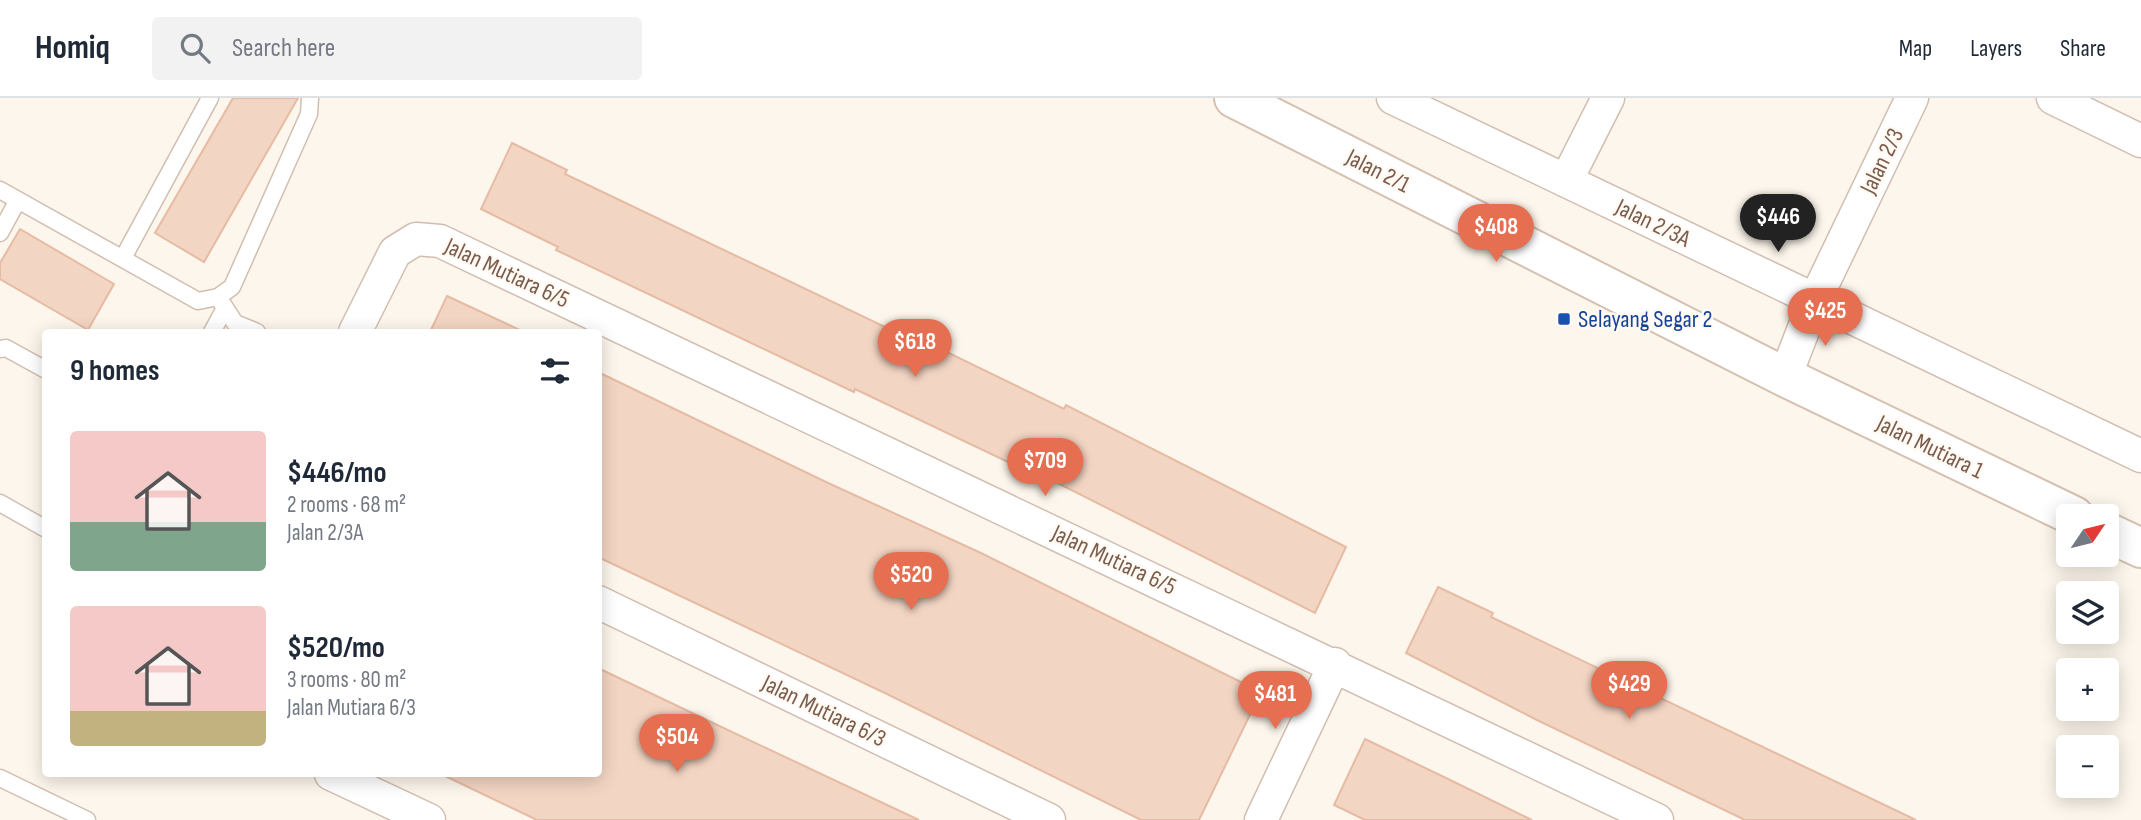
<!DOCTYPE html>
<html lang="en">
<head>
<meta charset="utf-8">
<style>
	:root { --surface:#fff; --page:#f2f2f3; --text:#1f2937; --muted:#747a83; --line:#e0e1e3; --accent:#e76f51 }
	body { margin:0; font-family:"Sofia Sans Condensed",sans-serif; background:var(--page); color:var(--text); height:100vh; display:flex; flex-direction:column; font-size:26px; white-space:nowrap }
	* { box-sizing:border-box; margin:0 }
	p { font-size:23px; color:var(--muted) }
	.icon { flex:none; width:38px; height:38px; fill:none; stroke:currentColor; stroke-width:2; stroke-linecap:round; stroke-linejoin:round }
	.map { position:relative; flex:1; overflow:hidden }
	.details { position:absolute; left:42px; top:231px; width:560px; height:448px; display:flex; flex-direction:column; background:var(--surface); border-radius:7px; box-shadow:0 4px 18px #0003 }
	.details>* { flex:none }
	.needle { width:46px; rotate:55deg }
	.buttons { position:absolute; left:2056px; top:406px; display:grid; gap:14px }
	.buttons a { display:grid; place-items:center; width:63px; height:63px; border-radius:7px; background:var(--surface); box-shadow:0 4px 18px #0003; font-size:35px }
	.price { position:absolute; translate:-50% -60px; padding:0 16px; border-radius:24px; background:var(--accent); color:#fff; font-size:23px; line-height:46px; filter:drop-shadow(0 2px 4px #0008) }
	.price::after { content:''; position:absolute; left:50%; top:42px; width:21px; height:16px; margin-left:-10px; background:inherit; clip-path:polygon(0 0,100% 0,50% 100%) }
	.price.current { background:#222; color:#fff }
	ul { padding:0; list-style:none }
	li { display:flex; align-items:center; gap:21px; height:175px; padding:0 28px }
	li span { display:grid; place-items:center; flex:none; width:196px; height:140px; border-radius:7px; color:#555 }
	li>.icon { margin-inline-start:auto }
	span .icon { width:84px; height:84px; fill:#fffc; stroke-width:1 }
	li b { font-size:30px }
	h2 { display:flex; justify-content:space-between; align-items:center; height:84px; padding:0 28px; font-size:30px }
	header { display:flex; align-items:center; gap:42px; box-sizing:border-box; height:98px; padding:0 35px; background:var(--surface); border-bottom:2px solid var(--line) }
	header strong { font-size:33px }
	nav { display:flex; gap:38px; margin-inline-start:auto; font-size:24px }
	.search { width:490px; height:63px; background:var(--page); display:flex; align-items:center; gap:18px; box-sizing:border-box; padding:0 24px; border-radius:7px; color:var(--muted); font-size:26px }
	.map>svg:first-child { display:block }
	.building { fill:#f3d5c3; stroke:#e6bba3; stroke-width:2 }
	.lines { fill:none; stroke-linecap:round; stroke-linejoin:round }
	.lane-casing { stroke:#d1beb0; stroke-width:19 }
	.street-casing { stroke:#d1beb0; stroke-width:35 }
	.secondary-casing { stroke:#d6c0b0; stroke-width:42 }
	.lane { stroke:#fff; stroke-width:16 }
	.street { stroke:#fff; stroke-width:32 }
	.secondary { stroke:#fff; stroke-width:38 }
	.transit-dot { fill:#1a4fb4; stroke:#fffaf3; stroke-width:2.5 }
	.labels { text-anchor:middle; dominant-baseline:central; stroke-width:5; stroke-linejoin:round; paint-order:stroke }
	.street-label { font-size:24px; fill:#7a5c4d; stroke:#fffaf3 }
	.transit-label { font-size:24px; fill:#164399; stroke:#fffaf3; text-anchor:start }
</style>
</head>
<body>
<header>
<strong>Homiq</strong>
<div class="search"><svg class="icon" aria-label="search" viewBox="0 0 24 24"><circle cx="10" cy="10" r="6"/><path d="M15 15l6 6"/></svg>Search here</div>
<nav><a>Map</a><a>Layers</a><a>Share</a></nav>
</header>
<div class="map">
<svg width="2141" height="722" viewBox="0 0 2141 722">
	<rect width="100%" height="100%" fill="#fdf6ec"/>
	<path class="building" d="M233 0H298L204 164 155 135Z
		M512 45 567 72 565 76 910 241 912 237 1064 311 1066 307 1346 449 1315 515 1014 363 1012 366 855 291 854 294 556 152 558 149 481 111Z
		M20 131 114 186 88 232 0 181V165Z
		M447 198 524 234H430Z
		M598 274 826 384 981 455 1261 594 1199 722H1141L887 596 598 459Z
		M1438 489 1493 515 1491 519 1916 722H1745L1537 622 1406 555Z
		M598 570 713 625 919 722H537L441 676H598Z
		M1365 641 1446 680 1532 722H1365L1334 707Z"/>
	<g class="lines">
		<defs>
			<path id="lane" d="M0 92 198 203 218 199 232 189 309 16 310 0
				M0 135 18 102
				M123 160 210 0
				M218 199 235 225 257 234
				M212 234 225 210
				M0 251 6 250 46 272
				M0 405 46 431
				M0 680 87 722"/>
			<path id="street" d="M1393 0 2141 358
				M2053 0 2141 43
				M1566 83 1608 0
				M355 234 395 154 416 141 440 143 1657 722
				M1785 279 1815 202 1912 0
				M598 504 1049 722
				M331 676 429 722
				M1261 722 1335 566"/>
			<path id="secondary" d="M1234 0 1785 279 2074 418
				M2107 434 2141 450"/>
		</defs>
		<use href="#lane" class="lane-casing"/>
		<use href="#street" class="street-casing"/>
		<use href="#secondary" class="secondary-casing"/>
		<use href="#lane" class="lane"/>
		<use href="#street" class="street"/>
		<use href="#secondary" class="secondary"/>
	</g>
	<rect class="transit-dot" x="1557" y="214" width="14" height="14" rx="3.5"/>
	<g class="labels">
		<g class="street-label">
			<text transform="translate(1882 63) rotate(-64)">Jalan 2/3</text>
			<text transform="translate(1378 73) rotate(27)">Jalan 2/1</text>
			<text transform="translate(1653 125) rotate(26)">Jalan 2/3A</text>
			<text transform="translate(507 175) rotate(25)">Jalan Mutiara 6/5</text>
			<text transform="translate(1930 349) rotate(26)">Jalan Mutiara 1</text>
			<text transform="translate(1114 462) rotate(25)">Jalan Mutiara 6/5</text>
			<text transform="translate(824 613) rotate(26)">Jalan Mutiara 6/3</text>
		</g>
		<g class="transit-label">
			<text x="1578" y="221">Selayang Segar 2</text>
		</g>
	</g>
</svg>
<div class="buttons">
<a><svg class="needle" viewBox="-14 -14 28 28"><path d="M0-13l5 13h-10z" fill="#e53935"/><path d="M0 13l5-13h-10z" fill="#747a83"/></svg></a>
<a><svg class="icon" aria-label="layers" viewBox="0 0 24 24"><path d="M12 4l9 5-9 5-9-5zM3 14l9 5 9-5"/></svg></a>
<a>+</a>
<a>−</a>
</div>
<b class="price current" style="left:1778px;top:156px">$446</b>
<b class="price" style="left:1496px;top:166px">$408</b>
<b class="price" style="left:1825px;top:250px">$425</b>
<b class="price" style="left:915px;top:281px">$618</b>
<b class="price" style="left:1045px;top:400px">$709</b>
<b class="price" style="left:911px;top:514px">$520</b>
<b class="price" style="left:1629px;top:623px">$429</b>
<b class="price" style="left:1275px;top:633px">$481</b>
<b class="price" style="left:677px;top:676px">$504</b>
<section class="details">
<h2>9 homes<svg class="icon" aria-label="filters" viewBox="0 0 24 24"><path d="M4 7h16M4 17h16"/><circle cx="9" cy="7" r="2"/><circle cx="15" cy="17" r="2"/></svg></h2>
<ul>
<li><span style="background:linear-gradient(#f6c9c9 65%,#7fa58c 0)"><svg class="icon" aria-label="home" viewBox="0 0 24 24"><path d="M3 11l9-7 9 7M6 9v11h12V9"/></svg></span><div><b>$446/mo</b><p>2 rooms · 68 m²</p><p>Jalan 2/3A</p></div></li>
<li><span style="background:linear-gradient(#f6c9c9 75%,#c2b280 0)"><svg class="icon" aria-label="home" viewBox="0 0 24 24"><path d="M3 11l9-7 9 7M6 9v11h12V9"/></svg></span><div><b>$520/mo</b><p>3 rooms · 80 m²</p><p>Jalan Mutiara 6/3</p></div></li>
</ul>
</section>
</div>
</body>
</html>
